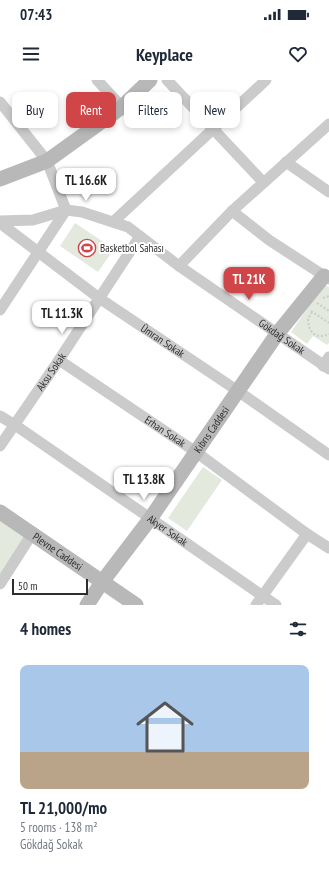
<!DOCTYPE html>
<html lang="en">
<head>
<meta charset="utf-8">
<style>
	:root { --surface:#fff; --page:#f6f6f7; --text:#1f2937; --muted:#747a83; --accent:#cf4548 }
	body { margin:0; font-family:"PT Sans Narrow",sans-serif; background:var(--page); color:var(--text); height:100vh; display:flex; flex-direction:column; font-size:15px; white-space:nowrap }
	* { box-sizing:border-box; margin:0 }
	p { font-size:13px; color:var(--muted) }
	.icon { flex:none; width:22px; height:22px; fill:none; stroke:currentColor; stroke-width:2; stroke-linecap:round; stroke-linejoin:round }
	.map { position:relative; height:525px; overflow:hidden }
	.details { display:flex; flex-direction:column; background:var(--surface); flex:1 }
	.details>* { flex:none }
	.top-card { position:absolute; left:12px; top:12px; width:305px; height:36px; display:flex; gap:8px }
	.scale { position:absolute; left:12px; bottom:10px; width:76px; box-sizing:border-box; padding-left:4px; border:2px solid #2e2e2e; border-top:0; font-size:11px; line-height:14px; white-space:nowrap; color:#2e2e2e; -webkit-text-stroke:3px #fff; paint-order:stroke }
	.price { position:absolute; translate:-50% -34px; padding:0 9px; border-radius:8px; background:#fff; color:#222; font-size:13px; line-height:26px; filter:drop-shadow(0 1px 2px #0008) }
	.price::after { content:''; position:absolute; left:50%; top:24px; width:12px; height:9px; margin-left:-6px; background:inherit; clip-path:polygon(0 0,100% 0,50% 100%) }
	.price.active { background:var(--accent); color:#fff }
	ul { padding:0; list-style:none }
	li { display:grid; align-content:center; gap:8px; height:212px; padding:0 20px }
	li span { display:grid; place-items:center; height:124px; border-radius:8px; color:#555 }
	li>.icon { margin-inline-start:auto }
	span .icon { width:72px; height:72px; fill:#fffc; stroke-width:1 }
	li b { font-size:17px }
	h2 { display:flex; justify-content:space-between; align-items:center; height:48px; padding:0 20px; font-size:17px }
	.pill { padding:0 14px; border-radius:8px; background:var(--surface); box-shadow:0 2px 6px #0003; font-size:14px; line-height:36px }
	.pill.active { background:var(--accent); color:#fff }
	.status { display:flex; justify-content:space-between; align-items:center; height:28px; padding:0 20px; background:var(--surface); direction:ltr }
	.status svg { height:11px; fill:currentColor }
	header { display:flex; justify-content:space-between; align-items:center; height:52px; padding:0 20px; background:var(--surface); font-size:18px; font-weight:700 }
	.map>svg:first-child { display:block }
	.green { fill:#e3eadd }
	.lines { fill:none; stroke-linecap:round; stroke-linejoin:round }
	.path { stroke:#cbcbcb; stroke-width:2; stroke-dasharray:2 2; stroke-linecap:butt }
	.street { stroke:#cbcbcb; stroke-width:11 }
	.secondary { stroke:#b8b8b8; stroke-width:15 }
	.labels { text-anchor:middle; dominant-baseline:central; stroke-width:4; stroke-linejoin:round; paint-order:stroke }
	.poi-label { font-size:11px; fill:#2e2e2e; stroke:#fff; text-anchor:start }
	.street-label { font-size:11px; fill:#2e2e2e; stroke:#fff }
</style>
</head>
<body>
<div class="status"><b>07:43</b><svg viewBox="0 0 49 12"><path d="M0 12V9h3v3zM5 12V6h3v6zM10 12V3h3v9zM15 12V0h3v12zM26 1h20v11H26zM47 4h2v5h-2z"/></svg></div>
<header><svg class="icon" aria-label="menu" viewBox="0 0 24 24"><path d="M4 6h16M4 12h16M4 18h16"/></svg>Keyplace<svg class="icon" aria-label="heart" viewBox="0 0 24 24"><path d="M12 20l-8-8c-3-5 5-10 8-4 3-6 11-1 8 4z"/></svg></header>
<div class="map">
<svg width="329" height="525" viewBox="0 0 329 525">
	<rect width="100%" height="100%" fill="#fff"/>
	<path class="green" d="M75 143 114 169 98 192 60 166Z
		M324 204 329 207V263L327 265 313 256 307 264 291 252Z
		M203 387 222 400 187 451 168 438Z
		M0 437 27 456 0 497Z"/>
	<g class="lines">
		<path class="path" d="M323 218 329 216
			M317 223 329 231
			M311 231 329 243
			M312 232 308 239C308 252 316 260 329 254"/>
		<g class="street">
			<path d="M97 0 122 27"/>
			<path d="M167 0 263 102"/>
			<path d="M0 22 47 81 66 130 0 230"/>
			<path d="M286 82 329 112"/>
			<path d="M232 131 269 160 329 199"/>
			<path id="s1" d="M0 141 33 140 66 130 82 132 128 147 179 186 329 289"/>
			<path d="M113 142 266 0"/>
			<path id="s2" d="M0 143 99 218 238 311 329 375"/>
			<path d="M179 186 232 131 329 44"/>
			<path id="s3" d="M59 280 196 372 307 454 329 468"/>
			<path d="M323 286 329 277"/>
			<path id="s4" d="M0 336 15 345 276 525"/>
			<path id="s5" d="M0 366 59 280 140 156"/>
			<path d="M0 504 32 454"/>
			<path d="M256 525 307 454"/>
		</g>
		<g class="secondary">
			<path d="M0 99 47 81 122 27 150 0"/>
			<path id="s6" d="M0 432 136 525"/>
			<path id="s7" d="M87 525 102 502 150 439 277 254 324 196"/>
		</g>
	</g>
	<defs>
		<symbol id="stadium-ring" viewBox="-11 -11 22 22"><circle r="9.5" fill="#fff" stroke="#cf4548" stroke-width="1.5"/><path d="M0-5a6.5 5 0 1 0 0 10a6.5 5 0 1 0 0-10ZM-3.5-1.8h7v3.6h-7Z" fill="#cf4548"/></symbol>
	</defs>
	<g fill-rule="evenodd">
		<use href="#stadium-ring" x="77" y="158" width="20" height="20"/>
	</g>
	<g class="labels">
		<g class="poi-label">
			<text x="100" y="168">Basketbol Sahası</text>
		</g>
		<g class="street-label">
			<text stroke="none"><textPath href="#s1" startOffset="321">Gökdağ Sokak</textPath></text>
			<text stroke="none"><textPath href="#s2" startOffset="201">Ümran Sokak</textPath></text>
			<text stroke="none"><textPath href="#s5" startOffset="90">Aksu Sokak</textPath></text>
			<text stroke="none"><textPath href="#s7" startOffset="215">Kıbrıs Caddesi</textPath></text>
			<text stroke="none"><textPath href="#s3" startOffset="128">Erhan Sokak</textPath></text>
			<text stroke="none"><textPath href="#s4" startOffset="203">Akyer Sokak</textPath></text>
			<text stroke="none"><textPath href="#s6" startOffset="70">Plevne Caddesi</textPath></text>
		</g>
	</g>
</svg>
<div class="scale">50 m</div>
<b class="price" style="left:86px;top:122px">TL 16.6K</b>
<b class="price active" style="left:249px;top:221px">TL 21K</b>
<b class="price" style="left:62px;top:255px">TL 11.3K</b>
<b class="price" style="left:144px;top:421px">TL 13.8K</b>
<div class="top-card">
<a class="pill">Buy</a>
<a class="pill active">Rent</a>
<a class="pill">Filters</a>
<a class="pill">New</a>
</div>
</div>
<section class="details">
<h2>4 homes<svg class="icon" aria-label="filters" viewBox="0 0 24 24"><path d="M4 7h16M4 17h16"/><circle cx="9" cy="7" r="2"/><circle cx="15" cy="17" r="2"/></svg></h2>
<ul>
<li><span style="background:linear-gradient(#a9c7e8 70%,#b9a48a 0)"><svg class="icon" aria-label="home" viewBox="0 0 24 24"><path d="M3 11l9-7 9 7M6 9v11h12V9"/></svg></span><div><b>TL 21,000/mo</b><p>5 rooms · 138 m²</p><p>Gökdağ Sokak</p></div></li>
</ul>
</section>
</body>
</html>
